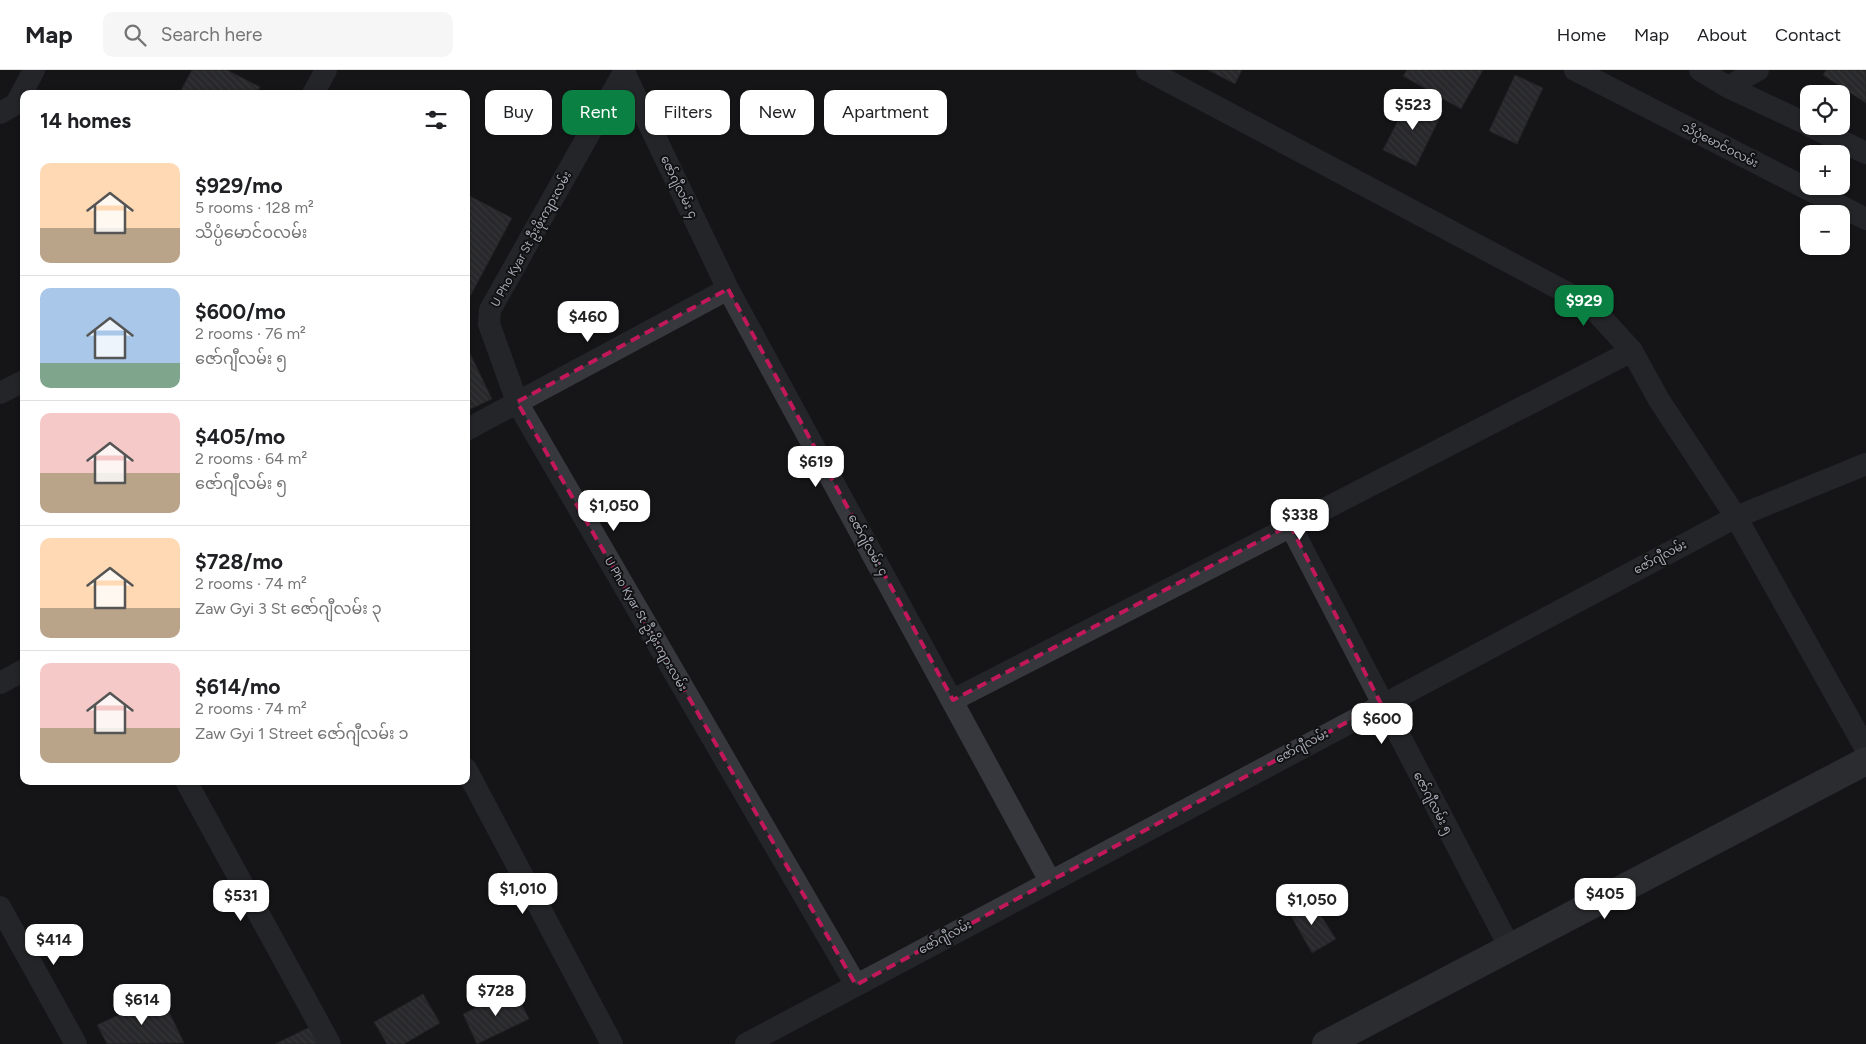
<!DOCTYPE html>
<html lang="en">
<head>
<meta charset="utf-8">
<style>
	:root { --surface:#fff; --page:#f6f6f6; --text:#202124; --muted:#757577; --line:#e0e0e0; --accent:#0b8043 }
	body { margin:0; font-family:Figtree,"Noto Sans Myanmar",sans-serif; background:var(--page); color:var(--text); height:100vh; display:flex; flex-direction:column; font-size:19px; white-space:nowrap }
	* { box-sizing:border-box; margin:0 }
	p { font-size:16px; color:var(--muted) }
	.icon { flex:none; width:28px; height:28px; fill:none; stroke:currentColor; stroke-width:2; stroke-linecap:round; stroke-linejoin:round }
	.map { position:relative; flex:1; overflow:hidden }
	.sheet { position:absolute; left:20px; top:20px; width:450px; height:695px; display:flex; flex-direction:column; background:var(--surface); border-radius:10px; box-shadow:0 1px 4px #0004 }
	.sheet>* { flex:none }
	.top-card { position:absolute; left:485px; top:20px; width:475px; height:45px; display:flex; gap:10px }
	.controls { position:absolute; left:1800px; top:15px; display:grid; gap:10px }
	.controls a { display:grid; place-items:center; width:50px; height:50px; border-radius:10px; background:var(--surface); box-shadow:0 1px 4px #0004; font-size:25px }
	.price { position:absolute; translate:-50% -42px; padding:0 11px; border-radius:10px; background:#fff; color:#222; font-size:16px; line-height:32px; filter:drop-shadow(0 1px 2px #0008) }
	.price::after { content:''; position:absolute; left:50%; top:30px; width:15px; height:11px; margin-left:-8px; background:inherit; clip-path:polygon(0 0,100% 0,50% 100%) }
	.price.selected { background:var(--accent); color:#fff }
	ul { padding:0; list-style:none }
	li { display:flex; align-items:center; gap:15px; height:125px; padding:0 20px }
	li+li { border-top:1px solid var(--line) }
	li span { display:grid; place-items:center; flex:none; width:140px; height:100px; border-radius:10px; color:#555 }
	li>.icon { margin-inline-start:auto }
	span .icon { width:60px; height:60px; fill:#fffc; stroke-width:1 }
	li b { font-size:21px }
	h2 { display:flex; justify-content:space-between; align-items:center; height:60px; padding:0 20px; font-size:21px }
	.pill { padding:0 18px; border-radius:10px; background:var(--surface); box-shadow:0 1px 4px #0004; font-size:18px; line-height:45px }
	.pill.selected { background:var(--accent); color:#fff }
	header { display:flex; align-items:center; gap:30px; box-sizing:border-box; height:70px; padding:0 25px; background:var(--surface); border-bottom:1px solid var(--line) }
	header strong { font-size:24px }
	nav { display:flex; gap:28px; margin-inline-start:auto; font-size:18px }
	.search { width:350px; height:45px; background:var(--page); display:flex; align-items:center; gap:12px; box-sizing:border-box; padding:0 18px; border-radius:10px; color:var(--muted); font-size:19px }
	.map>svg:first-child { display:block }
	.building { fill:url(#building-back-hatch); stroke:#303034 }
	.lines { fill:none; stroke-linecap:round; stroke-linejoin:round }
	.street { stroke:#37383d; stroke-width:22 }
	.secondary { stroke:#45474d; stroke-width:28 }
	.marked { fill:none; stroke:#c2185b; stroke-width:4; stroke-dasharray:10 6; stroke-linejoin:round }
	.labels { text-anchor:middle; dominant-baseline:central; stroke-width:4; stroke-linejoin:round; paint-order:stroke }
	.street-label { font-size:12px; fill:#a8adb8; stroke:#111113 }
</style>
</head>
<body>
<header>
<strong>Map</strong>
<div class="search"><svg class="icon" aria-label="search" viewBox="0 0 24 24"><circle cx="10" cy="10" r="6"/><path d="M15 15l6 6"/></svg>Search here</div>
<nav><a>Home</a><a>Map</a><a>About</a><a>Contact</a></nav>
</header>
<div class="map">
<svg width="1866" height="974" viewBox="0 0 1866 974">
	<defs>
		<pattern id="building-back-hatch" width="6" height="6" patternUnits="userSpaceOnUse" patternTransform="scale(1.25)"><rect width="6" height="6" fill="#404145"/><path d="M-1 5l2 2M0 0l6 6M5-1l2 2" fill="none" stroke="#595a5e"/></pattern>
	</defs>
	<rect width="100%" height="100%" fill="#161618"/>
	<path class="building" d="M192 0H227L260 17 256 24H179Z
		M1208 0H1242L1235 14Z
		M1407 0H1483L1461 39 1403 6Z
		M1826 0H1866V33L1823 5Z
		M1515 5 1543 18 1517 74 1489 61Z
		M1411 25 1443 41 1416 96 1383 80Z
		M466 124 512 148 466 234Z
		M466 275 492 329 466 341Z
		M1312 832 1336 869 1312 883 1287 839Z
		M514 919 529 949 477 974 463 944Z
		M423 924 440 953 404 974H387L374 952Z
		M161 925 184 973 107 974 97 955Z
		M310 957 319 974H275Z"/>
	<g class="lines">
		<path class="street" d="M625 0 490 240 489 254 517 332 856 915
			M1147 0 1590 235 1632 281 1659 330 1736 447 1866 679
			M1575 0 1866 149
			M1700 0 1728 17 1809 55
			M624 2 728 219 1050 811
			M1728 17 1758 0
			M313 24 326 0
			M0 43 16 34 34 0
			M1810 56 1866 83
			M0 323 24 311
			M466 360 728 219
			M1290 455 1509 876
			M0 613 24 600
			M953 630 1632 281
			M466 699 612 974
			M186 711 330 974
			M0 837 76 974
			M746 974 1736 447 1866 394"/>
		<path class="secondary" d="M1326 974 1866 691"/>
	</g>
	<path d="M0 0H1866V974H0ZM728 219 953 630 1290 455 1381 634 856 915 517 332Z" fill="#161618" fill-opacity=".55" fill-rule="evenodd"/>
	<path class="marked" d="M728 219 953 630 1290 455 1381 634 856 915 517 332Z"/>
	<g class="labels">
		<g class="street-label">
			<text transform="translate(1720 75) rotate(27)">သိပ္ပံမောင်ဝလမ်း</text>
			<text transform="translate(679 117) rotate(64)">ဇော်ဂျီလမ်း ၄</text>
			<text transform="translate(531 169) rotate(-61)">U Pho Kyar St ဦးဖိုးကျားလမ်း</text>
			<text transform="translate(868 475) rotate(61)">ဇော်ဂျီလမ်း ၄</text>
			<text transform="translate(1660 487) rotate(-28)">ဇော်ဂျီလမ်း</text>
			<text transform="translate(646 554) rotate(60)">U Pho Kyar St ဦးဖိုးကျားလမ်း</text>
			<text transform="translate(1302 676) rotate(-28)">ဇော်ဂျီလမ်း</text>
			<text transform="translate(1433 733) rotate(62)">ဇော်ဂျီလမ်း ၅</text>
			<text transform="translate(945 867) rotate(-28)">ဇော်ဂျီလမ်း</text>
		</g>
	</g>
</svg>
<div class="controls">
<a><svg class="icon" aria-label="locate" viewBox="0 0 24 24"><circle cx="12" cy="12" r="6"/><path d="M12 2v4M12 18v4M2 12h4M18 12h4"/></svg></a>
<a>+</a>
<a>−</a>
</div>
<b class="price" style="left:1413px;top:61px">$523</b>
<b class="price selected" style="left:1584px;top:257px">$929</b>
<b class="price" style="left:588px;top:273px">$460</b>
<b class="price" style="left:816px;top:418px">$619</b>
<b class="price" style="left:614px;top:462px">$1,050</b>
<b class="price" style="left:1300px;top:471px">$338</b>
<b class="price" style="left:1382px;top:675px">$600</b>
<b class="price" style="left:523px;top:845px">$1,010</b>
<b class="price" style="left:1605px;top:850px">$405</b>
<b class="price" style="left:241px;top:852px">$531</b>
<b class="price" style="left:1312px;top:856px">$1,050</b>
<b class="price" style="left:54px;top:896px">$414</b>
<b class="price" style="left:496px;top:947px">$728</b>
<b class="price" style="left:142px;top:956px">$614</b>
<div class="top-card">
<a class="pill">Buy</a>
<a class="pill selected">Rent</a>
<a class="pill">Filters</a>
<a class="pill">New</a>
<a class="pill">Apartment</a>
</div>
<section class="sheet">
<h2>14 homes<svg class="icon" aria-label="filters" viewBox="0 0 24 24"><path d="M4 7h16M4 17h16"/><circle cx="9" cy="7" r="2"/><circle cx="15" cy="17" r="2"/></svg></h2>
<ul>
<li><span style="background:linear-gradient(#ffd9b3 65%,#b9a48a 0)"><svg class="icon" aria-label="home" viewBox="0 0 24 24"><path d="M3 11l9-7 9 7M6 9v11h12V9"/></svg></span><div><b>$929/mo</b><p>5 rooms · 128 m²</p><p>သိပ္ပံမောင်ဝလမ်း</p></div></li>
<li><span style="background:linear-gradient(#a9c7e8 75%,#7fa58c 0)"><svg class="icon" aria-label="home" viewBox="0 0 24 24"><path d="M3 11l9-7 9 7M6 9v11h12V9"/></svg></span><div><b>$600/mo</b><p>2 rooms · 76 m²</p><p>ဇော်ဂျီလမ်း ၅</p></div></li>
<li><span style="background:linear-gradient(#f6c9c9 60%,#b9a48a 0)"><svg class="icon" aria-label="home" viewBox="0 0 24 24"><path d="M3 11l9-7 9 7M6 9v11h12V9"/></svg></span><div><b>$405/mo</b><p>2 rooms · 64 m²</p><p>ဇော်ဂျီလမ်း ၅</p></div></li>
<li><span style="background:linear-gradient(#ffd9b3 70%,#b9a48a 0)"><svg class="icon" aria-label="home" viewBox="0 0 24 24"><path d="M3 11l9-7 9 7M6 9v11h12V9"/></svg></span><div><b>$728/mo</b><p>2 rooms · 74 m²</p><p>Zaw Gyi 3 St ဇော်ဂျီလမ်း ၃</p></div></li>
<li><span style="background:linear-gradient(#f6c9c9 65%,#b9a48a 0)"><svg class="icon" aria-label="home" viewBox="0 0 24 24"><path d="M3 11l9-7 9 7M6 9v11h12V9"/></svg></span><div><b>$614/mo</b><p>2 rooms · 74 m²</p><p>Zaw Gyi 1 Street ဇော်ဂျီလမ်း ၁</p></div></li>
</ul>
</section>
</div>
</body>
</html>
